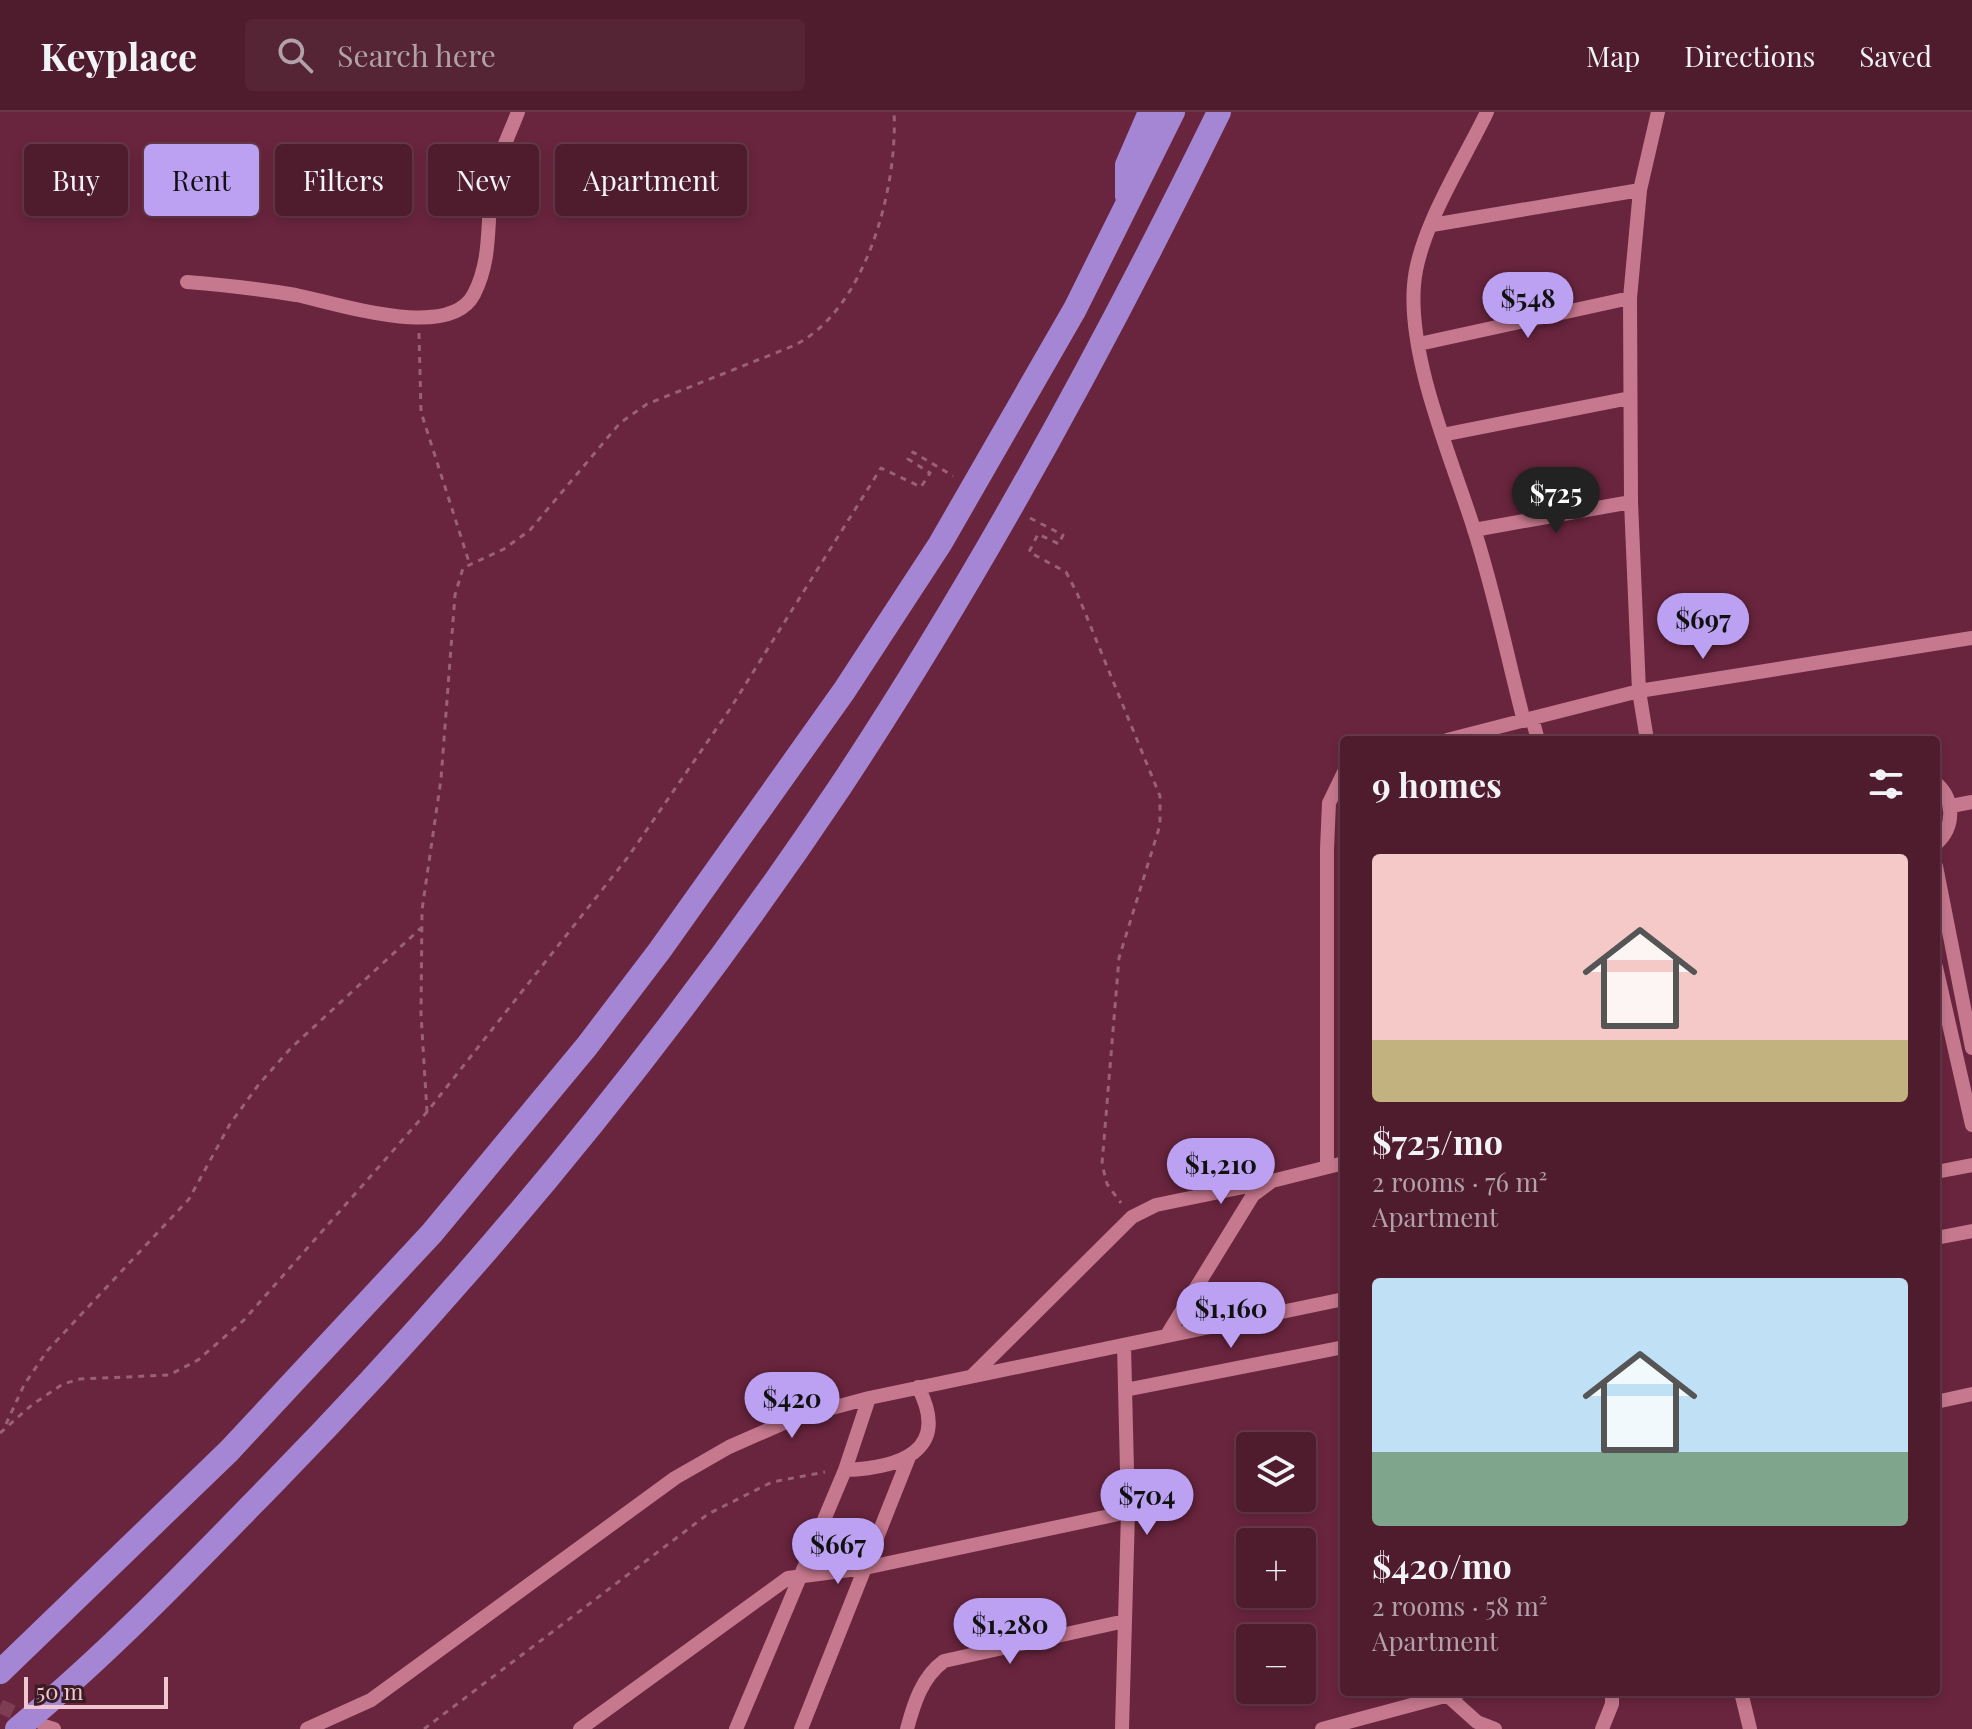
<!DOCTYPE html>
<html lang="en">
<head>
<meta charset="utf-8">
<style>
	:root { --surface:#4f1c2e; --page:#552536; --text:#f1f3f6; --muted:#b3a1aa; --line:#663a4a; --accent:#bca0f2 }
	body { margin:0; font-family:"Playfair Display",serif; background:var(--page); color:var(--text); height:100vh; display:flex; flex-direction:column; font-size:30px; white-space:nowrap }
	* { box-sizing:border-box; margin:0 }
	p { font-size:26px; color:var(--muted) }
	.icon { flex:none; width:44px; height:44px; fill:none; stroke:currentColor; stroke-width:2; stroke-linecap:round; stroke-linejoin:round }
	.map { position:relative; flex:1; overflow:hidden }
	.details { position:absolute; left:1340px; top:624px; width:600px; height:960px; display:flex; flex-direction:column; background:var(--surface); border-radius:8px; box-shadow:0 4px 12px #0003,0 0 0 2px var(--line) }
	.details>* { flex:none }
	.guide { position:absolute; left:24px; top:32px; width:760px; height:72px; display:flex; gap:16px }
	.controls { position:absolute; left:1236px; top:1320px; display:grid; gap:16px }
	.controls a { display:grid; place-items:center; width:80px; height:80px; border-radius:8px; background:var(--surface); box-shadow:0 4px 12px #0003,0 0 0 2px var(--line); font-size:40px }
	.scale { position:absolute; left:24px; bottom:20px; width:144px; box-sizing:border-box; padding-left:8px; border:4px solid #f0c6d0; border-top:0; font-size:22px; line-height:28px; white-space:nowrap; color:#f0c6d0; -webkit-text-stroke:6px #3b1c25; paint-order:stroke }
	.price { position:absolute; translate:-50% -68px; padding:0 18px; border-radius:28px; background:var(--accent); color:#111; font-size:26px; line-height:52px; filter:drop-shadow(0 2px 4px #0008) }
	.price::after { content:''; position:absolute; left:50%; top:48px; width:24px; height:18px; margin-left:-12px; background:inherit; clip-path:polygon(0 0,100% 0,50% 100%) }
	.price.active { background:#222; color:#fff }
	ul { padding:0; list-style:none }
	li { display:grid; align-content:center; gap:16px; height:424px; padding:0 32px }
	li span { display:grid; place-items:center; height:248px; border-radius:8px; color:#555 }
	li>.icon { margin-inline-start:auto }
	span .icon { width:144px; height:144px; fill:#fffc; stroke-width:1 }
	li b { font-size:34px }
	h2 { display:flex; justify-content:space-between; align-items:center; height:96px; padding:0 32px; font-size:34px }
	.chip { padding:0 28px; border-radius:8px; background:var(--surface); box-shadow:0 4px 12px #0003,0 0 0 2px var(--line); font-size:28px; line-height:72px }
	.chip.active { background:var(--accent); color:#111 }
	header { display:flex; align-items:center; gap:48px; box-sizing:border-box; height:112px; padding:0 40px; background:var(--surface); border-bottom:2px solid var(--line) }
	header strong { font-size:38px }
	nav { display:flex; gap:44px; margin-inline-start:auto; font-size:28px }
	.search { width:560px; height:72px; background:var(--page); display:flex; align-items:center; gap:20px; box-sizing:border-box; padding:0 28px; border-radius:8px; color:var(--muted); font-size:30px }
	.map>svg:first-child { display:block }
	.lines { fill:none; stroke-linecap:round; stroke-linejoin:round }
	.minor-tunnel { stroke:#7d3d53; stroke-width:14; stroke-dasharray:14 7; stroke-linecap:butt }
	.path { stroke:#9a6073; stroke-width:3; stroke-dasharray:6 6; stroke-linecap:butt }
	.minor { stroke:#c6788e; stroke-width:14 }
	.highway { stroke:#a586d4; stroke-width:24 }
</style>
</head>
<body>
<header>
<strong>Keyplace</strong>
<div class="search"><svg class="icon" aria-label="search" viewBox="0 0 24 24"><circle cx="10" cy="10" r="6"/><path d="M15 15l6 6"/></svg>Search here</div>
<nav><a>Map</a><a>Directions</a><a>Saved</a></nav>
</header>
<div class="map">
<svg width="1972" height="1617" viewBox="0 0 1972 1617">
	<rect width="100%" height="100%" fill="#69253d"/>
	<g class="lines">
		<path class="minor-tunnel" d="M0 1594 32 1609"/>
		<path class="path" d="M419 221 421 300 469 450
			M1030 406 1063 423 1059 432 1038 422 1029 440 1066 460 1077 481 1160 684V713L1119 846 1102 1052 1107 1072 1121 1091
			M427 1000 421 902 422 798 441 667 455 483 463 456 504 437 530 418 620 311 647 292 793 234C866 199 898 75 894 0
			M6 1312 24 1273 47 1239 189 1087 230 1012 259 972 291 936 421 816
			M0 1321 33 1292 63 1272 80 1267 169 1263 198 1248 244 1208 427 1000 628 745 730 597 881 356 921 375 930 361 908 347 913 340 953 364
			M424 1617 708 1402 772 1370 825 1360"/>
		<path class="minor" d="M1487 0C1463 50 1418 119 1414 173 1408 246 1451 345 1473 414 1494 478 1507 544 1524 609
			M1432 113 1640 78
			M187 170C224 173 260 177 296 183 337 191 450 230 474 182 491 149 487 116 491 81 494 53 508 26 518 0
			M1419 232 1630 186
			M1442 323 1630 286
			M1474 418 1631 390
			M1532 606 1538 628
			M1447 628 1639 579 1972 526
			M1647 628 1639 579 1631 390 1630 186 1640 78 1658 0
			M1936 671C1955 688 1955 715 1936 732
			M1951 694 1972 690
			M1936 754 1972 936
			M1936 855 1972 1013
			M1327 1054V737L1329 691 1344 660
			M1936 1060 1972 1053
			M1936 1126 1972 1119
			M1167 1223 1253 1083 1272 1069 1344 1051
			M973 1263 1132 1105 1156 1093 1272 1069
			M1125 1278 1344 1235
			M1936 1290 1972 1282
			M845 1358C898 1356 952 1340 918 1275
			M1741 1580 1750 1617
			M1448 1584 1477 1610 1495 1617
			M44 1614 54 1617
			M307 1617 371 1588 675 1366 729 1335 795 1306 869 1286 1344 1187
			M580 1617 788 1466 865 1456 1128 1400
			M736 1617 845 1358 869 1286
			M801 1617 909 1345
			M907 1617C914 1591 922 1565 944 1549L1125 1509
			M1122 1617 1128 1400 1124 1233
			M1322 1617 1460 1580
			M1602 1617 1612 1592V1580"/>
		<path class="highway" d="M1127 84V53L1150 0
			M0 1560 229 1339 432 1121 587 934 660 838 844 579 940 432 1075 197 1173 0
			M17 1617C109 1541 191 1455 274 1370 483 1156 674 923 840 675 982 460 1106 231 1219 0"/>
	</g>
</svg>
<div class="controls">
<a><svg class="icon" aria-label="layers" viewBox="0 0 24 24"><path d="M12 4l9 5-9 5-9-5zM3 14l9 5 9-5"/></svg></a>
<a>+</a>
<a>−</a>
</div>
<div class="scale">50 m</div>
<b class="price" style="left:1528px;top:228px">$548</b>
<b class="price active" style="left:1556px;top:423px">$725</b>
<b class="price" style="left:1703px;top:549px">$697</b>
<b class="price" style="left:1221px;top:1094px">$1,210</b>
<b class="price" style="left:1231px;top:1238px">$1,160</b>
<b class="price" style="left:792px;top:1328px">$420</b>
<b class="price" style="left:1147px;top:1425px">$704</b>
<b class="price" style="left:838px;top:1474px">$667</b>
<b class="price" style="left:1010px;top:1554px">$1,280</b>
<div class="guide">
<a class="chip">Buy</a>
<a class="chip active">Rent</a>
<a class="chip">Filters</a>
<a class="chip">New</a>
<a class="chip">Apartment</a>
</div>
<section class="details">
<h2>9 homes<svg class="icon" aria-label="filters" viewBox="0 0 24 24"><path d="M4 7h16M4 17h16"/><circle cx="9" cy="7" r="2"/><circle cx="15" cy="17" r="2"/></svg></h2>
<ul>
<li><span style="background:linear-gradient(#f6c9c9 75%,#c2b280 0)"><svg class="icon" aria-label="home" viewBox="0 0 24 24"><path d="M3 11l9-7 9 7M6 9v11h12V9"/></svg></span><div><b>$725/mo</b><p>2 rooms · 76 m²</p><p>Apartment</p></div></li>
<li><span style="background:linear-gradient(#bfe0f5 70%,#7fa58c 0)"><svg class="icon" aria-label="home" viewBox="0 0 24 24"><path d="M3 11l9-7 9 7M6 9v11h12V9"/></svg></span><div><b>$420/mo</b><p>2 rooms · 58 m²</p><p>Apartment</p></div></li>
</ul>
</section>
</div>
</body>
</html>
